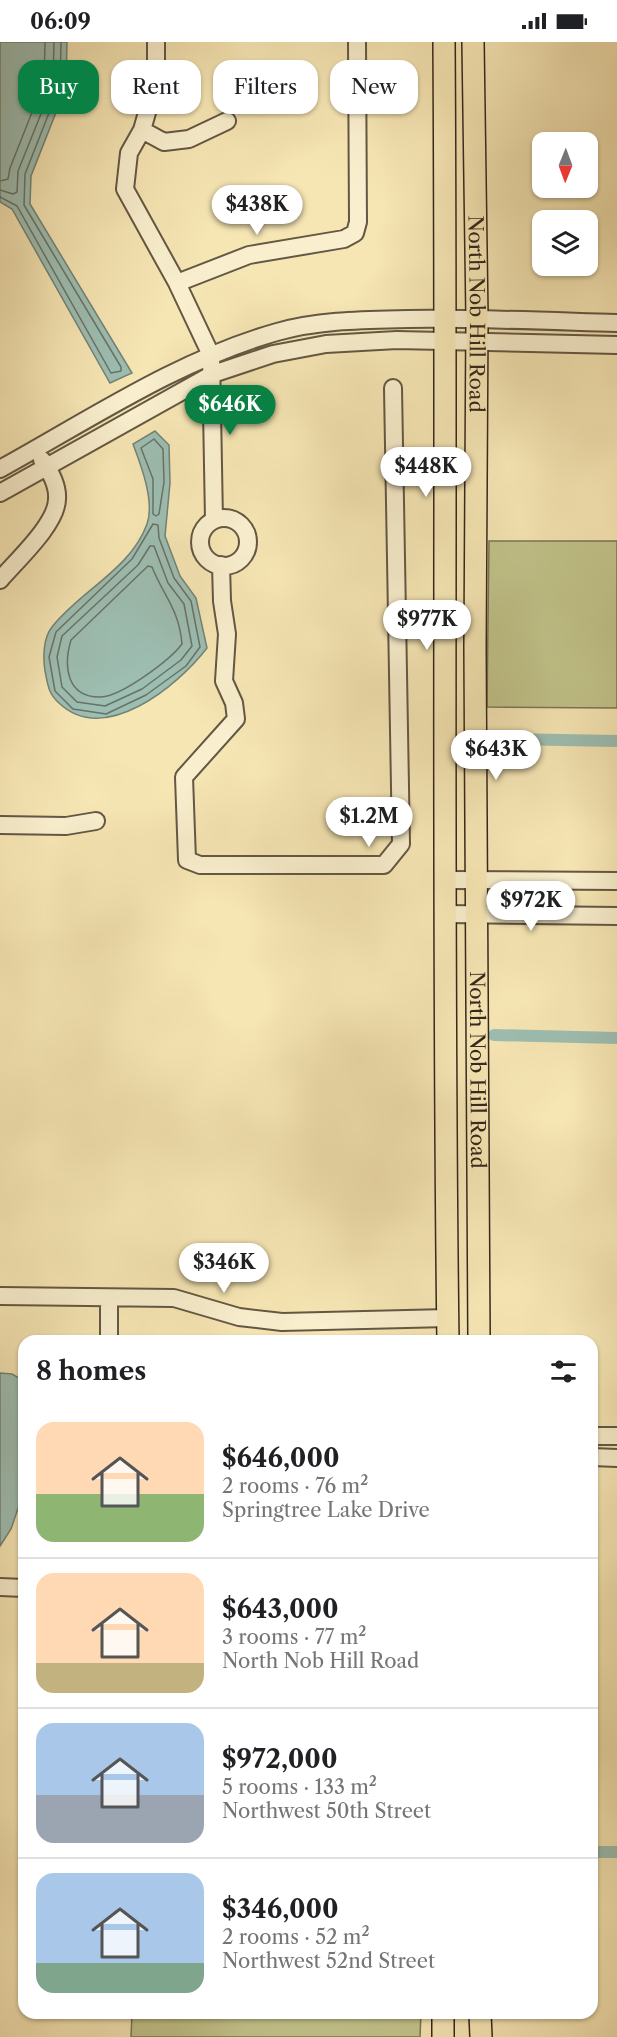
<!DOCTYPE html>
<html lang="en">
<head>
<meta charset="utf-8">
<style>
	:root { --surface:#fff; --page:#f2f2f2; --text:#202124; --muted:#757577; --line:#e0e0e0; --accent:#0b8043 }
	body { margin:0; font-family:"Libre Caslon Text",serif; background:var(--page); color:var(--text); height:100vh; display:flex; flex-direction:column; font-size:22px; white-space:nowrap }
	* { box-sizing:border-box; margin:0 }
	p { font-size:20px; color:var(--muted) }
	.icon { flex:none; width:33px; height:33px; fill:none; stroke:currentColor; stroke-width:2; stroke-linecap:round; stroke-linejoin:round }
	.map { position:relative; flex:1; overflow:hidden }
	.side { position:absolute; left:18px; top:1293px; width:580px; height:684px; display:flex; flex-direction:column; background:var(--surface); border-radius:18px; box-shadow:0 2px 4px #0004 }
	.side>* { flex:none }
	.hud { position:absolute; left:18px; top:18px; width:582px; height:54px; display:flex; gap:12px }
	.needle { width:39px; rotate:181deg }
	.controls { position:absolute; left:532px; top:90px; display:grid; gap:12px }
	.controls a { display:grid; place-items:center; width:66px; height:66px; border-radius:12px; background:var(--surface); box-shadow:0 2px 4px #0004; font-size:30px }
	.price { position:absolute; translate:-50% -51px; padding:0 14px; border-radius:21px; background:#fff; color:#222; font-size:20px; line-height:39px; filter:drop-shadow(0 2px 3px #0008) }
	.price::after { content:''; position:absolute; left:50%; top:36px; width:18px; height:14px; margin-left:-9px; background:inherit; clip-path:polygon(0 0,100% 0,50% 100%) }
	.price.active { background:var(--accent); color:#fff }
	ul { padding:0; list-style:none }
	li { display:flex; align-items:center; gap:18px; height:150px; padding:0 18px }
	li+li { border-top:2px solid var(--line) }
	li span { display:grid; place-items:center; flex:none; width:168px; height:120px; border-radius:18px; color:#555 }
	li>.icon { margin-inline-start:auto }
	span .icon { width:72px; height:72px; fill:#fffc; stroke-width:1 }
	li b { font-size:26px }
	h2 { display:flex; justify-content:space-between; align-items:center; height:72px; padding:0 18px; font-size:26px }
	.tag { padding:0 21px; border-radius:18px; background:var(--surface); box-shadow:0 2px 4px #0004; font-size:21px; line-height:54px }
	.tag.active { background:var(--accent); color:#fff }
	.status { display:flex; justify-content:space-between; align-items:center; height:42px; padding:0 30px; background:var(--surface); direction:ltr }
	.status svg { height:16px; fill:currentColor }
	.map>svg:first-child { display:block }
	.green { fill:#c1c38a; stroke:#7a7554; stroke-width:1.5 }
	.water { fill:#9dbeb2; stroke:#738276; stroke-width:1.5 }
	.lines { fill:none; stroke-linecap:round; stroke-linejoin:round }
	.shore { stroke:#687268; stroke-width:1.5 }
	.canal { stroke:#9dbeb2; stroke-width:12 }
	.minor-casing { stroke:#645743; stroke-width:20 }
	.major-casing { stroke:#34271d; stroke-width:24 }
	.minor { stroke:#f9efce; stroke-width:16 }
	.major { stroke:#f6e6b4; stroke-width:21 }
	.labels { text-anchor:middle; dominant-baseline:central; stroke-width:4.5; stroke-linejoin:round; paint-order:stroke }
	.street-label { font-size:20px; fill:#34271d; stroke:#f9efce }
</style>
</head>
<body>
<div class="status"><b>06:09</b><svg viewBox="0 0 49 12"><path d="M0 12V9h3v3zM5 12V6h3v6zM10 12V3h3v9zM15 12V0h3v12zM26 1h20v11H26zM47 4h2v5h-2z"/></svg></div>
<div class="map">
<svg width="617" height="1995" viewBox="0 0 617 1995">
	<rect width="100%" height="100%" fill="#f6e6b4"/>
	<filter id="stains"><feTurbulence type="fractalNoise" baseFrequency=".00333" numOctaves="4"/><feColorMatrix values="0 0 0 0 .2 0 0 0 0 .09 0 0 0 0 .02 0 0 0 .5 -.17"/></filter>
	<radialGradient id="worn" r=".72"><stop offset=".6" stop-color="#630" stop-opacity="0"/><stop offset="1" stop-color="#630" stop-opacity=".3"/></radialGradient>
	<path class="green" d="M489 499H617V666L487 665Z
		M132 1971H421L420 1995H131Z"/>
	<path class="water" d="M0 0H67L66 45 31 134 30 162 132 331 110 341 12 167 0 160Z
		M155 389 169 403 170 441 165 494 180 534 196 556 207 606C177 645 104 704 59 661 48 651 48 643 45 629 43 616 43 596 52 585 80 549 131 527 147 482 155 460 141 423 133 402Z
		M0 1331 12 1332 24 1339V1449L11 1487 0 1504Z"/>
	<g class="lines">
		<path class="shore" d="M0 139 8 137 10 126 44 40 45 0
			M0 148 13 152 17 150 18 129 53 42 54 0
			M0 155 17 164 111 331 121 329V325L24 163 25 132 60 43 61 0
			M154 397 163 407 164 440 159 472 156 474 153 472V437L141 406Z
			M153 482 158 483 159 496 174 536 191 559 200 605 186 624 146 653 106 672 73 667 55 649 49 615 56 590 132 517Z
			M150 504H154L168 541 184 562 192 604 181 618 142 647 105 664 77 660 62 645 57 615 62 594 138 523Z
			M148 524 152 525C164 555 179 567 182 602 170 618 122 654 101 655 67 656 63 625 71 598Z"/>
		<path class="canal" d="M504 697 617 699
			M494 993 617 996
			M592 1810H617"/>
		<defs>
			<path id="minor" d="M156 0V31L150 60 142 88 129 111 125 147 177 241 211 313 214 478
				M142 88 164 100 189 97 227 79
				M177 241 249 213 344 197 355 191 358 180 357 0
				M0 427C89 378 178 318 277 290 319 278 364 278 408 277 478 276 547 279 617 281
				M0 451 213 332 273 312 326 302 397 298 617 303
				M200 500a24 24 0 1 1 48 0a24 24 0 1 1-48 0Z
				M221 523 222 559 227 592 224 639 234 661 236 677 184 735 187 818 200 823H384L401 802 393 346
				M0 538C16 519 57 482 57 457 58 443 50 429 42 418
				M0 783 66 784 96 779
				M446 838 617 839
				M445 872 617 874
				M0 1254 174 1256 239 1275 282 1280 448 1276
				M109 1299V1256
				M592 1394H617
				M592 1415 617 1416
				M0 1545 24 1546"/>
			<g id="major">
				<path d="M444 0C447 433 442 866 448 1299"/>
				<path id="s1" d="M473 0 477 276 475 606 479 1299"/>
				<path d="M443 1971V1995"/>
				<path d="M480 1971 481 1995"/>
			</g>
		</defs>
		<use href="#minor" class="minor-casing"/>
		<use href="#major" class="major-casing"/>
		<use href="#minor" class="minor"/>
		<use href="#major" class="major"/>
	</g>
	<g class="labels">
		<g class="street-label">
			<text stroke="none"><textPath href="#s1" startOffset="272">North Nob Hill Road</textPath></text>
			<text stroke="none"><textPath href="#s1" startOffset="1028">North Nob Hill Road</textPath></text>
		</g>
	</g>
	<rect width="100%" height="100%" filter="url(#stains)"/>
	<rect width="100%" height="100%" fill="url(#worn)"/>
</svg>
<div class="controls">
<a><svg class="needle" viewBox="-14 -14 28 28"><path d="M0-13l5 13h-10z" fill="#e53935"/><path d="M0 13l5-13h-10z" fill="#757577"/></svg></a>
<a><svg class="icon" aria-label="layers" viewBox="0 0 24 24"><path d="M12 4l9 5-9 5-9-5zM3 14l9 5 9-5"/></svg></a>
</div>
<b class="price" style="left:257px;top:194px">$438K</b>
<b class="price active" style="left:230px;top:394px">$646K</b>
<b class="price" style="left:426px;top:456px">$448K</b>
<b class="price" style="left:427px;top:609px">$977K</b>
<b class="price" style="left:496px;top:739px">$643K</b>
<b class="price" style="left:369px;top:806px">$1.2M</b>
<b class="price" style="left:531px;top:890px">$972K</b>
<b class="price" style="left:224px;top:1252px">$346K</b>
<div class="hud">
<a class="tag active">Buy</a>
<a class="tag">Rent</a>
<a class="tag">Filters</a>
<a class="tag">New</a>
</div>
<section class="side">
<h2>8 homes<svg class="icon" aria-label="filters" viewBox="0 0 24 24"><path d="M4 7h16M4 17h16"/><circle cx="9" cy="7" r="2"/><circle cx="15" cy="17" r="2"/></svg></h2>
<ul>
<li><span style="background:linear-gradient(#ffd9b3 60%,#8fb573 0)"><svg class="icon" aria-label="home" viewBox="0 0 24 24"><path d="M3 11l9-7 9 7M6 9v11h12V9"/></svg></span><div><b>$646,000</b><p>2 rooms · 76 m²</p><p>Springtree Lake Drive</p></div></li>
<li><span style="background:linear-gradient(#ffd9b3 75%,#c2b280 0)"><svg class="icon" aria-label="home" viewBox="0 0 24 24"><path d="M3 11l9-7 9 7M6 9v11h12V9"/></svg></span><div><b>$643,000</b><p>3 rooms · 77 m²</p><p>North Nob Hill Road</p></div></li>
<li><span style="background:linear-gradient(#a9c7e8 60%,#9aa5b1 0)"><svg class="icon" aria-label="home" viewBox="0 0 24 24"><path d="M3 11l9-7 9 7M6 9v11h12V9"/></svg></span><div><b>$972,000</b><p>5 rooms · 133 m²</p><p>Northwest 50th Street</p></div></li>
<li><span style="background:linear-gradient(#a9c7e8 75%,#7fa58c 0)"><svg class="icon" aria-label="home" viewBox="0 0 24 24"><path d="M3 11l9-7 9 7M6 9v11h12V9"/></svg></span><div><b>$346,000</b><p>2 rooms · 52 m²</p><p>Northwest 52nd Street</p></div></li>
</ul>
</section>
</div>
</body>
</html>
